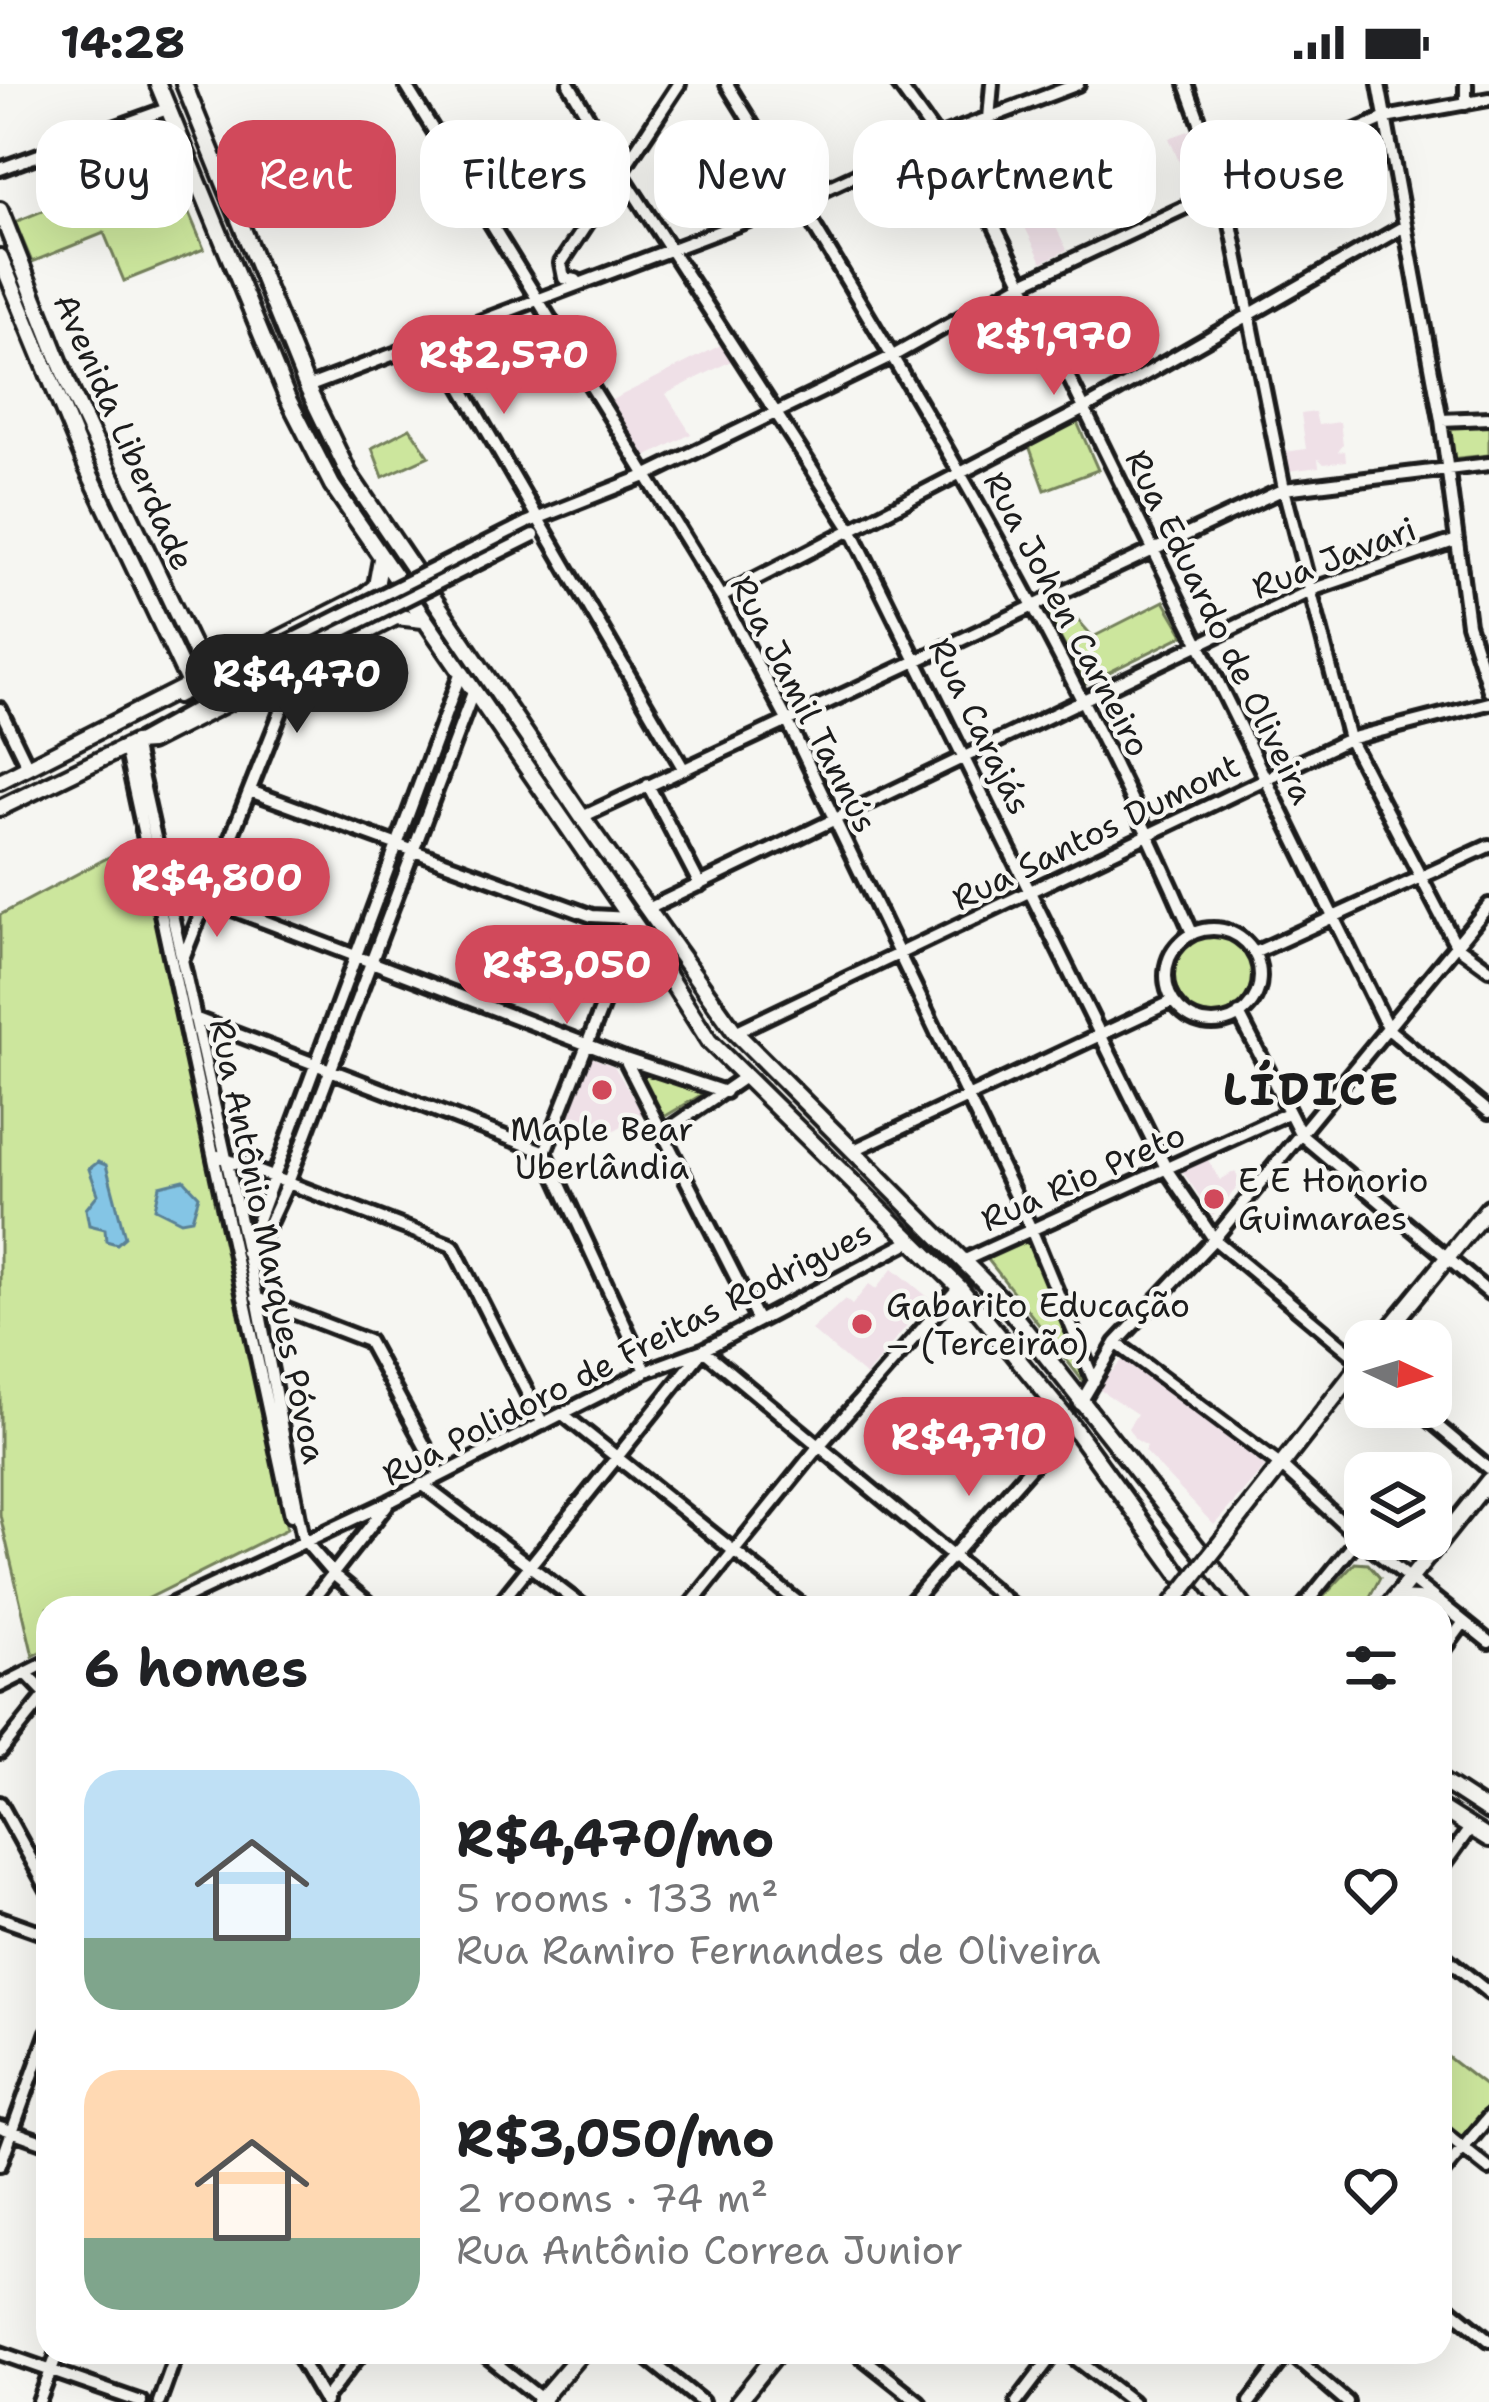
<!DOCTYPE html>
<html lang="en">
<head>
<meta charset="utf-8">
<style>
	:root { --surface:#fff; --page:#f2f2f2; --text:#202124; --muted:#757577; --accent:#d1495b }
	body { margin:0; font-family:"Shantell Sans",sans-serif; background:var(--page); color:var(--text); height:100vh; display:flex; flex-direction:column; font-size:45px; white-space:nowrap }
	* { box-sizing:border-box; margin:0 }
	p { font-size:39px; color:var(--muted) }
	.icon { flex:none; width:66px; height:66px; fill:none; stroke:currentColor; stroke-width:2; stroke-linecap:round; stroke-linejoin:round }
	.map { position:relative; flex:1; overflow:hidden }
	.side { position:absolute; left:36px; top:1512px; width:1416px; height:768px; display:flex; flex-direction:column; background:var(--surface); border-radius:36px; box-shadow:0 12px 48px #0002 }
	.side>* { flex:none }
	.hud { position:absolute; left:36px; top:36px; width:1419px; height:108px; display:flex; gap:24px }
	.needle { width:78px; rotate:94deg }
	.buttons { position:absolute; left:1344px; top:1236px; display:grid; gap:24px }
	.buttons a { display:grid; place-items:center; width:108px; height:108px; border-radius:24px; background:var(--surface); box-shadow:0 12px 48px #0002; font-size:60px }
	.price { position:absolute; translate:-50% -102px; padding:0 27px; border-radius:42px; background:var(--accent); color:#fff; font-size:39px; line-height:78px; filter:drop-shadow(0 3px 6px #0008) }
	.price::after { content:''; position:absolute; left:50%; top:72px; width:36px; height:27px; margin-left:-18px; background:inherit; clip-path:polygon(0 0,100% 0,50% 100%) }
	.price.current { background:#222; color:#fff }
	ul { padding:0; list-style:none }
	li { display:flex; align-items:center; gap:36px; height:300px; padding:0 48px }
	li span { display:grid; place-items:center; flex:none; width:336px; height:240px; border-radius:36px; color:#555 }
	li>.icon { margin-inline-start:auto }
	span .icon { width:144px; height:144px; fill:#fffc; stroke-width:1 }
	li b { font-size:51px }
	h2 { display:flex; justify-content:space-between; align-items:center; height:144px; padding:0 48px; font-size:51px }
	.chip { padding:0 42px; border-radius:36px; background:var(--surface); box-shadow:0 12px 48px #0002; font-size:42px; line-height:108px }
	.chip.current { background:var(--accent); color:#fff }
	.status { display:flex; justify-content:space-between; align-items:center; height:84px; padding:0 60px; background:var(--surface); direction:ltr }
	.status svg { height:33px; fill:currentColor }
	.map>svg:first-child { display:block }
	.built { fill:#efe0e7 }
	.green { fill:#cce69d; stroke:#74815c; stroke-width:3 }
	.water { fill:#84c5e5; stroke:#5a8195; stroke-width:3 }
	.lines { fill:none; stroke-linecap:round; stroke-linejoin:round }
	.minor-casing { stroke:#1c1c1c; stroke-width:20 }
	.major-casing { stroke:#1c1c1c; stroke-width:22 }
	.minor { stroke:#f6f6f2; stroke-width:10 }
	.major { stroke:#f6f6f2; stroke-width:14 }
	.minor-bridge-casing { stroke:#1c1c1c; stroke-width:20; stroke-linecap:butt }
	.major-bridge-casing { stroke:#1c1c1c; stroke-width:22; stroke-linecap:butt }
	.minor-bridge { stroke:#f6f6f2; stroke-width:10 }
	.major-bridge { stroke:#f6f6f2; stroke-width:14 }
	.poi-dot { fill:#d1495b; stroke:#f6f6f2; stroke-width:4.5 }
	.labels { text-anchor:middle; dominant-baseline:central; stroke-width:9; stroke-linejoin:round; paint-order:stroke }
	.street-label { font-size:33px; fill:#1c1c1c; stroke:#f6f6f2 }
	.poi-label { font-size:33px; fill:#1c1c1c; stroke:#f6f6f2; text-anchor:start }
	.district-label { font-size:45px; font-weight:bold; letter-spacing:3px; fill:#1c1c1c; stroke:#f6f6f2 }
</style>
</head>
<body>
<div class="status"><b>14:28</b><svg viewBox="0 0 49 12"><path d="M0 12V9h3v3zM5 12V6h3v6zM10 12V3h3v9zM15 12V0h3v12zM26 1h20v11H26zM47 4h2v5h-2z"/></svg></div>
<div class="map">
<svg width="1489" height="2318" viewBox="0 0 1489 2318">
	<rect width="100%" height="100%" fill="#f6f6f2"/>
	<filter id="ink" filterUnits="userSpaceOnUse"><feTurbulence type="fractalNoise" baseFrequency=".00833" numOctaves="2"/><feDisplacementMap in="SourceGraphic" scale="24" xChannelSelector="R" yChannelSelector="G"/><feConvolveMatrix kernelMatrix="1 2 1 2 8 2 1 2 1" color-interpolation-filters="sRGB"/></filter>
	<g filter="url(#ink)">
		<path class="built" d="M1194 45 1212 99 1192 108 1169 54Z
			M1039 108 1067 166 1042 178 1014 121Z
			M721 261 731 277 666 310 691 350 642 375 608 318Z
			M1315 328 1318 341 1340 338 1343 361 1338 368 1345 367 1346 377 1324 380 1318 374 1319 383 1288 387 1285 368 1306 365 1301 330Z
			M588 972 614 982 643 1030 599 1055 588 1038 559 1054Z
			M1205 1071 1220 1096 1235 1087 1241 1099 1213 1132 1180 1084Z
			M893 1184 929 1214 866 1292 811 1246 845 1215 852 1221 869 1200 876 1205Z
			M1126 1272 1265 1383 1214 1441 1144 1367 1147 1362 1135 1355 1128 1344 1137 1330 1097 1304Z"/>
		<path class="green" d="M989 35 979 109 940 54Z
			M167 76 204 165 124 197 104 149 32 178 15 138Z
			M1077 338 1098 386 1045 406 1028 359Z
			M1489 338V371L1449 375 1445 339Z
			M410 344 429 372 383 393 372 364Z
			M1164 517 1184 551 1085 600 1046 527 1062 518 1093 553Z
			M139 757 287 1445 129 1524H48V1564L33 1572 0 1431V831Z
			M1167 892a46 46 0 1 1 92 0a46 46 0 1 1-92 0Z
			M639 988 706 1008 664 1033Z
			M1030 1145 1094 1297 1090 1306 982 1168Z
			M1355 1479 1368 1480 1380 1494 1364 1524H1313Z
			M1440 1967 1489 2005V2021L1462 2055 1440 2037Z"/>
		<path class="water" d="M98 1078 106 1081 125 1153 117 1160 106 1157 105 1145 89 1141 86 1125 98 1110 89 1085Z
			M184 1096 199 1112 192 1135 181 1137 155 1124 160 1102Z"/>
		<g class="lines">
			<defs>
				<path id="minor" d="M405 0 721 513 787 636 1031 1145 1094 1297
					M569 0 621 89 851 445 1167 1086 1214 1155 1365 1281
					M727 0C897 275 1064 552 1192 849
					M898 0 982 116 1388 945 1489 1028
					M1186 0 1224 105 1284 405 1349 655 1456 861 1489 885
					M1379 0 1441 336 1468 540 1489 606
					M1466 0V20
					M0 85 167 25
					M982 116 992 0
					M576 196 564 194 561 179 679 0
					M433 254 683 684
					M307 303 799 117 938 53 1078 0
					M1441 336 1489 334
					M526 439 645 392 891 273 1021 200 1224 105 1385 34 1489 15
					M721 513 1086 324 1403 143
					M288 574 134 659 257 1214 303 1455 334 1491 374 1524
					M177 613 282 561
					M0 625 28 683
					M125 663 291 1431
					M648 701 700 801
					M250 707 592 832 630 834
					M582 733 1284 405 1489 380
					M209 816 625 975 757 1235
					M648 825 1314 505 1457 456
					M1166 892a47 47 0 1 1 94 0a47 47 0 1 1-94 0Z
					M1254 869 1489 762
					M182 877 299 582
					M1239 930 1301 1051 1489 1209
					M194 934 545 1068 646 1287
					M735 948 1349 655 1489 619
					M625 975 725 1008
					M663 1049 743 994
					M852 1067 1173 917
					M545 1068 627 859 638 845
					M218 1072 453 1162 543 1340
					M246 1168 460 591
					M965 1176 1288 1029
					M250 1180 289 1096 472 611
					M256 1214 368 1257 440 1390
					M1116 1259 1280 1381 1359 1454 1489 1558
					M1080 1320 1116 1259 1214 1155 1489 821
					M1415 1323 1489 1385
					M564 1331 805 1524
					M422 1400 585 1524
					M1394 1513 1418 1514 1435 1524
					M164 1524 389 1418 646 1287 703 1266 909 1158
					M306 1524 387 1421
					M496 1524 703 1266 1015 1524
					M688 1524 818 1363 959 1203
					M906 1524 1070 1339
					M1302 1524 1359 1454
					M1440 1571 1464 1538
					M26 1589 48 1612
					M0 1602 48 1578
					M0 1668 48 1608
					M0 1719 48 1806
					M1440 1786 1471 1743
					M0 1834 48 1851
					M1440 1869 1489 1909
					M0 2043 48 2060
					M1440 2046 1489 2085
					M0 2081 48 1948
					M1440 2092 1489 2033
					M1440 2216 1489 2256
					M296 2268 325 2318
					M482 2268 545 2318
					M640 2268 702 2318
					M856 2268 919 2318
					M1067 2268 1132 2318
					M1289 2268 1347 2318
					M0 2269 141 2318
					M324 2316 362 2268
					M39 2318 58 2268
					M159 2318 177 2268
					M1017 2318 1055 2268
					M1250 2318 1288 2268"/>
				<path id="major" d="M158 0 287 313 332 401 638 845 709 957 959 1203 1070 1339 1204 1524
					M184 0 307 303 349 390 582 733 735 948 1001 1215 1245 1524
					M0 126 72 309 205 589
					M0 173 87 384 188 597
					M0 697 364 512 376 502 381 475
					M0 724 134 659 150 658 396 533 423 536
					M1379 1257 1489 1123
					M1272 1393 1365 1274
					M1387 1524 1489 1396
					M1440 1696 1489 1728
					M1440 1724 1489 1755
					M539 2318 582 2268
					M738 2318 778 2268"/>
			</defs>
			<use href="#minor" class="minor-casing"/>
			<use href="#major" class="major-casing"/>
			<use href="#minor" class="minor"/>
			<use href="#major" class="major"/>
			<defs>
				<path id="minor-bridge" d="M282 561 526 439
					M288 574 534 451"/>
				<path id="major-bridge" d="M1169 1524 1272 1393"/>
			</defs>
			<use href="#minor-bridge" class="minor-bridge-casing"/>
			<use href="#major-bridge" class="major-bridge-casing"/>
			<use href="#minor-bridge" class="minor-bridge"/>
			<use href="#major-bridge" class="major-bridge"/>
		</g>
	</g>
	<g class="poi-dot">
		<circle cx="602" cy="1006" r="12"/>
		<circle cx="1214" cy="1115" r="12"/>
		<circle cx="862" cy="1240" r="12"/>
	</g>
	<g class="labels">
		<g class="street-label">
			<text transform="translate(124 348) rotate(66)">Avenida Liberdade</text>
			<text transform="translate(1334 474) rotate(-21)">Rua Javari</text>
			<text transform="translate(1067 530) rotate(62)">Rua Johen Carneiro</text>
			<text transform="translate(1220 543) rotate(64)">Rua Eduardo de Oliveira</text>
			<text transform="translate(804 620) rotate(63)">Rua Jamil Tannús</text>
			<text transform="translate(980 642) rotate(64)">Rua Carajás</text>
			<text transform="translate(1096 748) rotate(-26)">Rua Santos Dumont</text>
			<text transform="translate(1083 1093) rotate(-24)">Rua Rio Preto</text>
			<text transform="translate(268 1157) rotate(78)">Rua Antônio Marques Póvoa</text>
			<text transform="translate(627 1269) rotate(-27)">Rua Polidoro de Freitas Rodrigues</text>
		</g>
		<g class="poi-label">
			<text x="602" y="1045" text-anchor="middle">Maple Bear<tspan x="602" dy="38">Uberlândia</tspan></text>
			<text x="1238" y="1096">E E Honorio<tspan x="1238" dy="38">Guimaraes</tspan></text>
			<text x="886" y="1221">Gabarito Educação<tspan x="886" dy="38">– (Terceirão)</tspan></text>
		</g>
		<g class="district-label">
			<text x="1312" y="1005">LÍDICE</text>
		</g>
	</g>
</svg>
<div class="buttons">
<a><svg class="needle" viewBox="-14 -14 28 28"><path d="M0-13l5 13h-10z" fill="#e53935"/><path d="M0 13l5-13h-10z" fill="#757577"/></svg></a>
<a><svg class="icon" aria-label="layers" viewBox="0 0 24 24"><path d="M12 4l9 5-9 5-9-5zM3 14l9 5 9-5"/></svg></a>
</div>
<b class="price" style="left:1054px;top:314px">R$1,970</b>
<b class="price" style="left:504px;top:333px">R$2,570</b>
<b class="price current" style="left:297px;top:652px">R$4,470</b>
<b class="price" style="left:217px;top:856px">R$4,800</b>
<b class="price" style="left:567px;top:943px">R$3,050</b>
<b class="price" style="left:969px;top:1415px">R$4,710</b>
<div class="hud">
<a class="chip">Buy</a>
<a class="chip current">Rent</a>
<a class="chip">Filters</a>
<a class="chip">New</a>
<a class="chip">Apartment</a>
<a class="chip">House</a>
</div>
<section class="side">
<h2>6 homes<svg class="icon" aria-label="filters" viewBox="0 0 24 24"><path d="M4 7h16M4 17h16"/><circle cx="9" cy="7" r="2"/><circle cx="15" cy="17" r="2"/></svg></h2>
<ul>
<li><span style="background:linear-gradient(#bfe0f5 70%,#7fa58c 0)"><svg class="icon" aria-label="home" viewBox="0 0 24 24"><path d="M3 11l9-7 9 7M6 9v11h12V9"/></svg></span><div><b>R$4,470/mo</b><p>5 rooms · 133 m²</p><p>Rua Ramiro Fernandes de Oliveira</p></div><svg class="icon" aria-label="heart" viewBox="0 0 24 24"><path d="M12 20l-8-8c-3-5 5-10 8-4 3-6 11-1 8 4z"/></svg></li>
<li><span style="background:linear-gradient(#ffd9b3 70%,#7fa58c 0)"><svg class="icon" aria-label="home" viewBox="0 0 24 24"><path d="M3 11l9-7 9 7M6 9v11h12V9"/></svg></span><div><b>R$3,050/mo</b><p>2 rooms · 74 m²</p><p>Rua Antônio Correa Junior</p></div><svg class="icon" aria-label="heart" viewBox="0 0 24 24"><path d="M12 20l-8-8c-3-5 5-10 8-4 3-6 11-1 8 4z"/></svg></li>
</ul>
</section>
</div>
</body>
</html>
